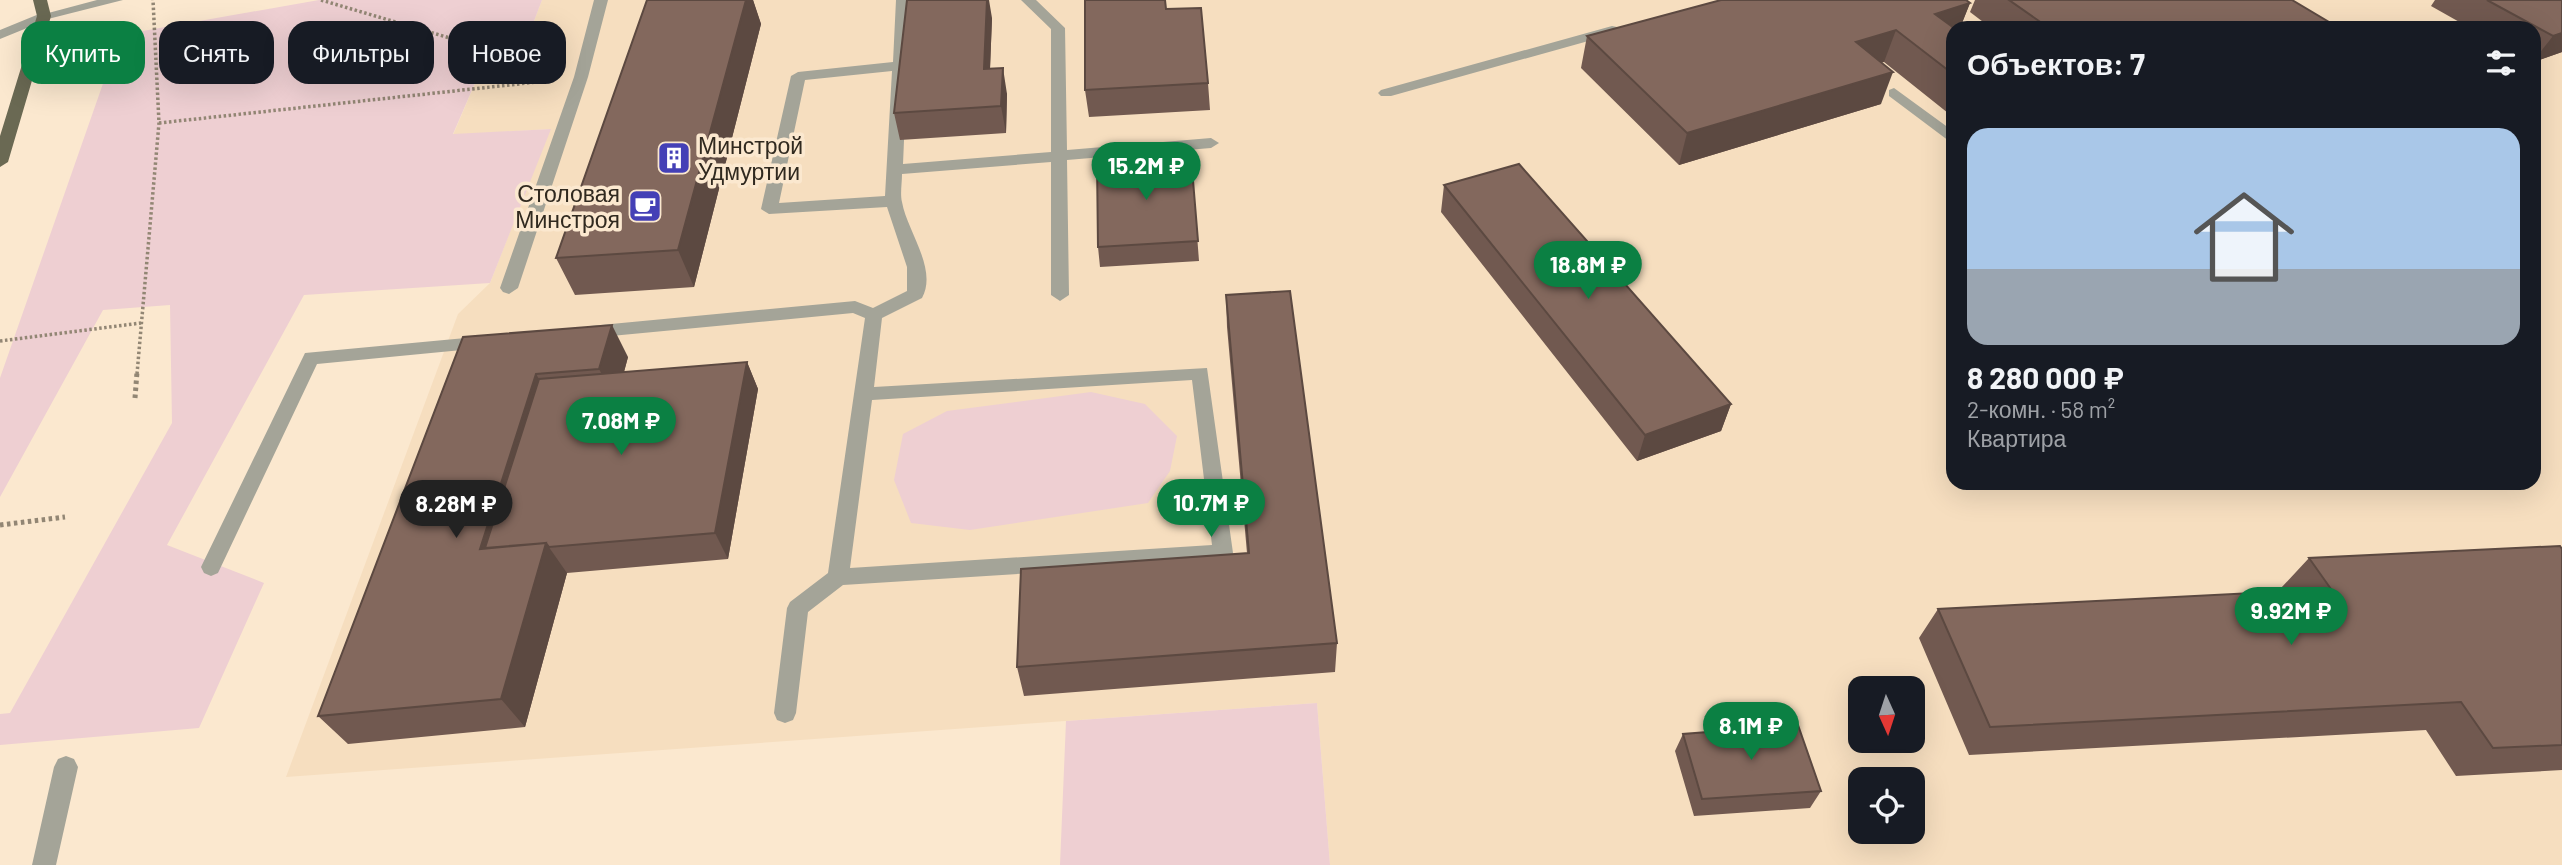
<!DOCTYPE html>
<html lang="ru">
<head>
<meta charset="utf-8">
<style>
	:root { --surface:#171b24; --page:#242831; --text:#f1f3f6; --muted:#9ea1a6; --line:#363941; --accent:#0b8043 }
	body { margin:0; font-family:Barlow,sans-serif; background:var(--page); color:var(--text); height:100vh; display:flex; flex-direction:column; font-size:26px; white-space:nowrap }
	* { box-sizing:border-box; margin:0 }
	p { font-size:23px; color:var(--muted) }
	.icon { flex:none; width:38px; height:38px; fill:none; stroke:currentColor; stroke-width:2; stroke-linecap:round; stroke-linejoin:round }
	.map { position:relative; flex:1; overflow:hidden }
	.side { position:absolute; left:1946px; top:21px; width:595px; height:469px; display:flex; flex-direction:column; background:var(--surface); border-radius:21px; box-shadow:0 7px 28px #0002 }
	.side>* { flex:none }
	.guide { position:absolute; left:21px; top:21px; width:665px; height:63px; display:flex; gap:14px }
	.needle { width:46px; rotate:177deg }
	.buttons { position:absolute; left:1848px; top:676px; display:grid; gap:14px }
	.buttons a { display:grid; place-items:center; width:77px; height:77px; border-radius:14px; background:var(--surface); box-shadow:0 7px 28px #0002; font-size:35px }
	.price { position:absolute; translate:-50% -60px; padding:0 16px; border-radius:24px; background:var(--accent); color:#fff; font-size:23px; line-height:46px; filter:drop-shadow(0 2px 4px #0008) }
	.price::after { content:''; position:absolute; left:50%; top:42px; width:21px; height:16px; margin-left:-10px; background:inherit; clip-path:polygon(0 0,100% 0,50% 100%) }
	.price.on { background:#222; color:#fff }
	ul { padding:0; list-style:none }
	li { display:grid; align-content:center; gap:14px; height:371px; padding:0 21px }
	li+li { border-top:2px solid var(--line) }
	li span { display:grid; place-items:center; height:217px; border-radius:21px; color:#555 }
	li>.icon { margin-inline-start:auto }
	span .icon { width:126px; height:126px; fill:#fffc; stroke-width:1 }
	li b { font-size:30px }
	h2 { display:flex; justify-content:space-between; align-items:center; height:84px; padding:0 21px; font-size:30px }
	.tag { padding:0 24px; border-radius:21px; background:var(--surface); box-shadow:0 7px 28px #0002; font-size:24px; line-height:63px }
	.tag.on { background:var(--accent); color:#fff }
	.map>svg:first-child { display:block }
	.built { fill:#f6debf; fill-rule:evenodd }
	.green { fill:#eecfd2 }
	.lines { fill:none; stroke-linecap:round; stroke-linejoin:round }
	.path-far1 { stroke:#928674; stroke-width:3.5; stroke-dasharray:2.5 2.5; stroke-linecap:butt }
	.path { stroke:#928674; stroke-width:5; stroke-dasharray:3.5 3.5; stroke-linecap:butt }
	.service { fill:#a4a498; fill-rule:evenodd }
	.minor { fill:#a4a498; fill-rule:evenodd }
	.primary { fill:#6a6953; fill-rule:evenodd }
	.wall { fill:#715950 }
	.shaded-wall { fill:#5c4941 }
	.building { fill:#83685d; stroke:#5c4941; stroke-width:2 }
	.labels { text-anchor:middle; dominant-baseline:central; stroke-width:7; stroke-linejoin:round; paint-order:stroke }
	.poi-label { font-size:23px; fill:#30291f; stroke:#fbe8cf; text-anchor:start }
</style>
</head>
<body>
<div class="map">
<svg width="2562" height="865" viewBox="0 0 2562 865">
	<rect width="100%" height="100%" fill="#fbe8cf"/>
	<path class="built" d="M542 0H2562V865H1330L1317 703 286 777 458 314 490 283 550 129 453 135 488 53 523 50ZM1953 28H2534V483H1953ZM1860 688H1913V740H1860ZM1860 779H1913V831H1860Z"/>
	<path class="green" d="M319 0H542L523 50 488 53 453 134 551 129 490 283 304 295 167 545 264 583 199 728 0 745V714L10 713 172 423 170 305 103 310 0 497V378L120 35Z
		M1091 392 1145 404 1177 436 1170 471 1148 503 970 530 911 523 894 480 903 434 947 411Z
		M1317 703 1330 865H1060L1066 721Z"/>
	<g class="lines">
		<path class="path-far1" d="M321 0 548 67
			M159 123 546 81
			M0 341 141 323
			M137 374 159 123 153 0"/>
		<path class="path" d="M135 398 137 372
			M0 525 65 517"/>
		<path class="service" d="M594 0H608L588 77 518 288 509 294 503 292 500 288 574 77Z
			M896 0H910L903 164 1051 152V29L1021 0H1036L1065 28 1067 150 1211 138 1219 143 1211 148 1067 160 1069 295 1060 301 1051 295V162L902 174C902 183 900 194 902 202 907 231 938 269 922 298L882 318 874 387 1207 368 1233 553 1230 559 1223 561 843 585 808 612 796 713 793 720 785 723 777 720 774 713 787 608 790 602 828 573 865 318 853 313 590 338 581 332 590 326 855 301 873 308 907 291V267L887 207 769 214 761 209 791 76 798 72 893 62ZM892 71 885 196 779 203 805 80ZM1192 380 1212 545 850 568 872 400Z
			M44 12 51 16 49 19 0 39V30Z
			M1612 26 1617 27V33L1391 96H1381L1378 93 1381 90Z
			M1894 88 1953 131V144L1889 96V90Z
			M487 336 493 337 496 342 493 347 317 364 218 573 211 576 204 573 201 567 305 353Z
			M66 756 74 759 78 767 56 865H32L54 767 58 759Z"/>
		<path class="minor" d="M97 0H123L44 20 37 16Z"/>
		<path class="primary" d="M33 0H47L51 16 8 162 0 167V136L37 16Z"/>
	</g>
	<path class="wall" d="M647 0H753L761 24 694 287 575 295 556 258Z
		M1975 0H2292L2339 28H1991L1970 12Z
		M2435 0H2562V52L2534 62V28H2470L2431 6Z
		M1970 3 1960 28H1953V117L1884 62H1881V104L1679 165 1581 68 1587 36Z
		M992 18 990 68 1007 94 1006 133 900 140 894 113Z
		M1208 83 1210 110 1089 117 1085 90Z
		M1191 156 1199 261 1100 267 1098 247Z
		M1444 185 1731 404 1721 431 1637 461 1441 212Z
		M1226 295 1337 643 1335 672 1024 696 1017 667 1247 553 1227 327Z
		M463 337 628 357 624 372 747 362 758 389 728 559 567 573 525 727 348 744 318 716Z
		M2562 549V770L2456 776 2426 730 1969 755 1919 638 1938 609 2283 592 2281 588 2309 558Z
		M1683 734 1821 791 1810 808 1694 816 1675 751Z"/>
	<path class="shaded-wall" d="M746 0H753L761 24 694 287 678 250Z
		M987 0H989L992 18 989 95 984 69Z
		M1970 3 1960 28H1953L1935 14Z
		M1896 30 1884 62 1844 74 1856 42Z
		M2562 33V52L2534 62V60L2553 36Z
		M1003 68 1007 94 1006 133 1001 106Z
		M1893 72 1881 104 1679 165 1687 133Z
		M612 325 628 357 616 401 599 369Z
		M747 362 758 389 728 559 715 533Z
		M536 374 555 406 510 551 480 549Z
		M1731 404 1721 431 1637 461 1645 435Z
		M546 543 567 573 525 727 501 699Z"/>
	<path class="building" d="M647 0H746L678 250 556 258Z
		M907 0H987L984 69 1003 68 1001 106 894 113Z
		M1085 0H1165L1166 9 1201 8 1208 83 1085 90Z
		M1721 0H1966L1970 3 1935 14 1954 28H1953V74L1896 30 1856 42 1893 72 1687 133 1587 36Z
		M2009 0H2292L2339 28H2049Z
		M2487 0H2562V33L2553 36Z
		M1191 156 1198 241 1098 247 1097 161Z
		M1519 164 1731 404 1645 435 1444 185Z
		M1290 291 1337 643 1017 667 1021 569 1249 553 1226 295Z
		M612 325 599 369 536 374 480 549 546 543 501 699 318 716 463 337Z
		M747 362 715 533 549 547 546 543 485 548 539 379Z
		M2560 546 2562 549V745L2493 748 2461 702 1990 727 1938 609 2331 589 2309 558Z
		M1798 725 1821 791 1702 799 1683 734Z"/>
	<defs>
		<symbol id="building-square" viewBox="-11 -11 22 22"><rect x="-9" y="-9" width="18" height="18" rx="4" fill="#4440b6" stroke="#fbe8cf"/><path d="M-4-6H4V6H1V3H-1V6H-4ZM-2.5-4.3h1.7v1.8h-1.7ZM.8-4.3h1.7v1.8H.8ZM-2.5-1h1.7V.8h-1.7ZM.8-1h1.7V.8H.8Z" fill="#fff"/></symbol>
		<symbol id="cafe-square" viewBox="-11 -11 22 22"><rect x="-9" y="-9" width="18" height="18" rx="4" fill="#4440b6" stroke="#fbe8cf"/><path d="M-5.5-4.5H6V0H3Q3 3.5 0 3.5H-2.5Q-5.5 3.5-5.5 0ZM3-3.2v2h1.7v-2ZM-6 4.5H4V6H-6Z" fill="#fff"/></symbol>
	</defs>
	<g fill-rule="evenodd">
		<use href="#building-square" x="655" y="139" width="38" height="38"/>
		<use href="#cafe-square" x="626" y="187" width="38" height="38"/>
	</g>
	<g class="labels">
		<g class="poi-label">
			<text x="698" y="145">Минстрой<tspan x="698" dy="26">Удмуртии</tspan></text>
			<text x="620" y="193" text-anchor="end">Столовая<tspan x="620" dy="26">Минстроя</tspan></text>
		</g>
	</g>
</svg>
<div class="buttons">
<a><svg class="needle" viewBox="-14 -14 28 28"><path d="M0-13l5 13h-10z" fill="#e53935"/><path d="M0 13l5-13h-10z" fill="#9ea1a6"/></svg></a>
<a><svg class="icon" aria-label="locate" viewBox="0 0 24 24"><circle cx="12" cy="12" r="6"/><path d="M12 2v4M12 18v4M2 12h4M18 12h4"/></svg></a>
</div>
<b class="price" style="left:1146px;top:202px">15.2M ₽</b>
<b class="price" style="left:1588px;top:301px">18.8M ₽</b>
<b class="price" style="left:621px;top:457px">7.08M ₽</b>
<b class="price" style="left:1211px;top:539px">10.7M ₽</b>
<b class="price on" style="left:456px;top:540px">8.28M ₽</b>
<b class="price" style="left:2291px;top:647px">9.92M ₽</b>
<b class="price" style="left:1751px;top:762px">8.1M ₽</b>
<div class="guide">
<a class="tag on">Купить</a>
<a class="tag">Снять</a>
<a class="tag">Фильтры</a>
<a class="tag">Новое</a>
</div>
<section class="side">
<h2>Объектов: 7<svg class="icon" aria-label="filters" viewBox="0 0 24 24"><path d="M4 7h16M4 17h16"/><circle cx="9" cy="7" r="2"/><circle cx="15" cy="17" r="2"/></svg></h2>
<ul>
<li><span style="background:linear-gradient(#a9c7e8 65%,#9aa5b1 0)"><svg class="icon" aria-label="home" viewBox="0 0 24 24"><path d="M3 11l9-7 9 7M6 9v11h12V9"/></svg></span><div><b>8 280 000 ₽</b><p>2-комн. · 58 m²</p><p>Квартира</p></div></li>
</ul>
</section>
</div>
</body>
</html>
